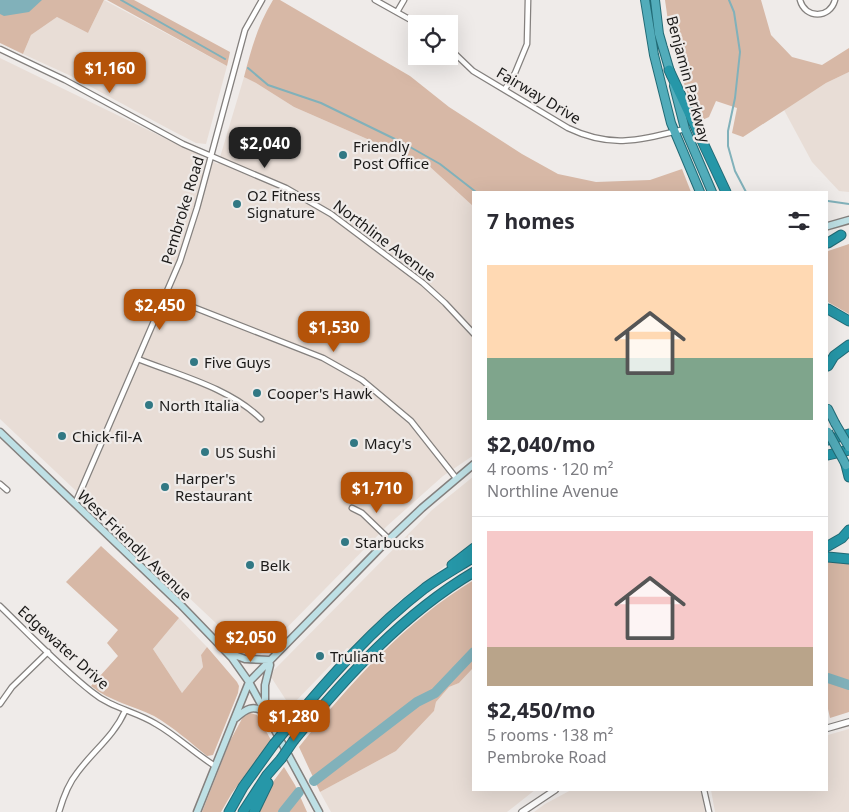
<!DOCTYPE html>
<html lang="en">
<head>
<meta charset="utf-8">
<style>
	:root { --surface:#fff; --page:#f2f2f3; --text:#2b2b33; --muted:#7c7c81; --line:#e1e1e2; --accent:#b45309 }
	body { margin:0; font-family:"Noto Sans",sans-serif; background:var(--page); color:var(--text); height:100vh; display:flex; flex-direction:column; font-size:19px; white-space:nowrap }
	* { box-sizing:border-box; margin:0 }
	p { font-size:16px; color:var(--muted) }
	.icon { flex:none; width:28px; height:28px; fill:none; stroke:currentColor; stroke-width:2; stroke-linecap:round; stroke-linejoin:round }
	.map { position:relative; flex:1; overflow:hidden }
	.drawer { position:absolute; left:472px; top:191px; width:356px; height:600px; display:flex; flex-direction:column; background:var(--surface); border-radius:0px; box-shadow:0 5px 20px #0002 }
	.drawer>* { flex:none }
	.buttons { position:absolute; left:408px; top:15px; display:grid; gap:10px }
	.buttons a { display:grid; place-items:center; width:50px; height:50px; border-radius:0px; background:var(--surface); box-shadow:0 5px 20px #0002; font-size:25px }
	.price { position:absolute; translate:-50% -42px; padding:0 11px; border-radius:10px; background:var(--accent); color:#fff; font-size:16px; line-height:32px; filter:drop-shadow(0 1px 2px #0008) }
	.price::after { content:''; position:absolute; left:50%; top:30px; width:15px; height:11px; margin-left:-8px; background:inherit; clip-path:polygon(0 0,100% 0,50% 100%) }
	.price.on { background:#222; color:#fff }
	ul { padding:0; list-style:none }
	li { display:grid; align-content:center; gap:10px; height:265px; padding:0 15px }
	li+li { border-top:1px solid var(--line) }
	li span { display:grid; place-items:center; height:155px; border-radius:0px; color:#555 }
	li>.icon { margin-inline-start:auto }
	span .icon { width:90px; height:90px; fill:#fffc; stroke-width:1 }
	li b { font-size:21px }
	h2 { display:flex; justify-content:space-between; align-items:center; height:60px; padding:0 15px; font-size:21px }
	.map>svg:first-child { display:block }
	.built { fill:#e8ddd6 }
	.green { fill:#d7b8a6 }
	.water { fill:#81b1ba }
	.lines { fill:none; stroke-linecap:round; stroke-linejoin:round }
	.stream { stroke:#81b1ba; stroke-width:2 }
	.river { stroke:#81b1ba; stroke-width:10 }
	.minor-casing { stroke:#84807e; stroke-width:7 }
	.tertiary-casing { stroke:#84807e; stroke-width:8 }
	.secondary-casing { stroke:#84807e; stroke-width:9 }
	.trunk-casing { stroke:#226b76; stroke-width:10 }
	.motorway-casing { stroke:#226b76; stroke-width:11 }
	.minor { stroke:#fff; stroke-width:4.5 }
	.tertiary { stroke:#fff; stroke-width:5.5 }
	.secondary { stroke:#bee0e5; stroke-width:6 }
	.trunk { stroke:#52acba; stroke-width:8 }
	.motorway { stroke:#2697a8; stroke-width:9 }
	.trunk-bridge-casing { stroke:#226b76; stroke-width:10; stroke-linecap:butt }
	.motorway-bridge-casing { stroke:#226b76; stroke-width:11; stroke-linecap:butt }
	.trunk-bridge { stroke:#52acba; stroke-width:8 }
	.motorway-bridge { stroke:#2697a8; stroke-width:9 }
	.poi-dot { fill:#317884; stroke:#efebe9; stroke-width:2 }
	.labels { text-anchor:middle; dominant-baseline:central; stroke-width:4.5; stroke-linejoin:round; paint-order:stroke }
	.street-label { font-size:15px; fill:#1b1a19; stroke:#efebe9 }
	.poi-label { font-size:15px; fill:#1b1a19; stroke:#efebe9; text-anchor:start }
</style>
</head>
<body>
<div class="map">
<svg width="849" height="812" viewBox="0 0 849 812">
	<rect width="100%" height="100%" fill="#efebe9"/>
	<path class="built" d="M104 0 227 66 206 144 196 143 167 128 71 76 23 54 31 35 57 17 88 33Z
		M0 58 218 164 244 77 256 83 294 107 429 166 474 207V455L443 476 387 526 260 655 256 657 246 656 243 654 220 627 0 419Z
		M849 72V192L839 191 812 162 784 110 826 83Z
		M474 476V544L399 601 350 649 347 648 295 702 286 700 271 677 274 670 432 510Z
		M179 618 207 647 201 655 203 667 182 693 153 649Z
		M474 667V790H535L507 812H331L320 792 396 751 434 711 436 702 449 687 459 683Z
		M849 729V812H715L711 790H828V735Z
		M571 790H701L705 812H534L545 804Z"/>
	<path class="green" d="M0 0H104L88 33 57 17 31 35 23 54 0 43Z
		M107 0H134L230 52 227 66Z
		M273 0H280L410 76 449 107 522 154 558 174 596 182 650 180 682 169 691 192H474V207L429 166 294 107 256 83 244 77C251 50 258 24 273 0Z
		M665 0H761L771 35 792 57 822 65 849 48V72L826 83 743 137 732 133 737 108 716 101 709 117 698 122 679 70 670 35Z
		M849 244V314L828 302V251Z
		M101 546 179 618 153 649 182 693 203 667 201 655 207 647 237 682 239 686 238 693 213 755 207 756C190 742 173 727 154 716 132 705 111 702 91 686L118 656 107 643 118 630 66 582Z
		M828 561 849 563V712L830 718 828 709Z
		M474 580V667L459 683 449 687 436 702 434 711 396 751 320 792 299 747C349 685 405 621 474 580Z
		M248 712 257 715 271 740 232 793 221 812H202L230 741 244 715Z
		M284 767 295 785 307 812H258L270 786Z"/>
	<path class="water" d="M0 0H42L29 12 4 16 0 14Z"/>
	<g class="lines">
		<path class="stream" d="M121 0 225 59
			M729 0 734 12 740 52 735 98 728 131V146L735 171 746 192
			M248 68 268 85 321 103 403 143 440 164 476 192
			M828 201 849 204"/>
		<path class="river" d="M828 678 849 685
			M314 781 417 702 435 693 474 652
			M283 812 299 792"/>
		<defs>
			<path id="minor" d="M375 0 418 24
				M800 0C805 19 830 19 835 0
				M397 12 404 0
				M449 48 473 71 568 128C612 149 640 140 685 129
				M0 49 65 80 183 144 286 188 331 214 423 283 445 303 474 334
				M505 89 515 73 527 44 528 0
				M165 296 323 358 362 380 411 421 456 478
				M138 359C178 375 230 388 261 419
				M0 484 7 490
				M75 504 180 261 197 208 245 30 262 0
				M352 508 362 513 389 539
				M0 606C30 635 59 666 92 692 111 708 135 711 156 724 177 736 194 753 215 766
				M0 704 12 687 48 652
				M704 790 709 812
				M59 812C63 798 68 784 77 773 93 751 114 736 125 711"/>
			<path id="tertiary" d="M828 728 849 722
				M522 812 555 790"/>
			<path id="secondary" d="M828 226 849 220
				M0 432 180 604 232 658 249 682 319 812
				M229 653 245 659 269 660
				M265 708V685L270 665 269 660
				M236 718C246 709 253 704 266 713
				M197 812 249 682 384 544 422 508 474 464"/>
			<path id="trunk" d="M645 0 654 55 671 123 700 192
				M655 0 659 34 671 75
				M674 86 685 129 712 192
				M828 409 835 423"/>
			<path id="motorway" d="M669 70 726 192
				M828 243 841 235
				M828 309 849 321
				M828 366 834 356 849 345
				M828 440 849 434
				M828 455 849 450
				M846 465 849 477
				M828 546 842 538 849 530
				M828 557 849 559
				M452 565 474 548
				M288 727C330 677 373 628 425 588 440 577 458 567 474 557
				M294 740C346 677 403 614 474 572
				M229 812 243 787 274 744
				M243 812 267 775 281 759
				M254 812 268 783"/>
		</defs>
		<use href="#minor" class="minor-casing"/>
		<use href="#tertiary" class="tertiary-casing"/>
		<use href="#secondary" class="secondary-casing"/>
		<use href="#trunk" class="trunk-casing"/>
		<use href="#motorway" class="motorway-casing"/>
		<use href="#minor" class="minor"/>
		<use href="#tertiary" class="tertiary"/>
		<use href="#secondary" class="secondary"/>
		<use href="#trunk" class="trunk"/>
		<use href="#motorway" class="motorway"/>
		<defs>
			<path id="trunk-bridge" d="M835 423 849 447
				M828 432 846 465"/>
			<path id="motorway-bridge" d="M274 744 288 727
				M281 759 294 740"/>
		</defs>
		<use href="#trunk-bridge" class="trunk-bridge-casing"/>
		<use href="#motorway-bridge" class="motorway-bridge-casing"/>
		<use href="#trunk-bridge" class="trunk-bridge"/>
		<use href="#motorway-bridge" class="motorway-bridge"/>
	</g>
	<g class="poi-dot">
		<circle cx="343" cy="155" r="5"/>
		<circle cx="237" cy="204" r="5"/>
		<circle cx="194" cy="362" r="5"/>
		<circle cx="257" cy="393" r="5"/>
		<circle cx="149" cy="405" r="5"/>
		<circle cx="62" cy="436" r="5"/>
		<circle cx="354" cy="443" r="5"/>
		<circle cx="205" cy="452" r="5"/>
		<circle cx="165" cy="487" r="5"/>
		<circle cx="345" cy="542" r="5"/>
		<circle cx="250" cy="565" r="5"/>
		<circle cx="320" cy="656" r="5"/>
	</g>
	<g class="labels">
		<g class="street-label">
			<text transform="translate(689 79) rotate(75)">Benjamin Parkway</text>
			<text transform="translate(539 95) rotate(31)">Fairway Drive</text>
			<text transform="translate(182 210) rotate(-73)">Pembroke Road</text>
			<text transform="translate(385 240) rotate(37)">Northline Avenue</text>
			<text transform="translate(135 545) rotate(44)">West Friendly Avenue</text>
			<text transform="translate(64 647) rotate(42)">Edgewater Drive</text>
		</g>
		<g class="poi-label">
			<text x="353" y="146">Friendly<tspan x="353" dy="17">Post Office</tspan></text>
			<text x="247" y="195">O2 Fitness<tspan x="247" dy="17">Signature</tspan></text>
			<text x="204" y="362">Five Guys</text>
			<text x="267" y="393">Cooper's Hawk</text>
			<text x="159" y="405">North Italia</text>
			<text x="72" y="436">Chick-fil-A</text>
			<text x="364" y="443">Macy's</text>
			<text x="215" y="452">US Sushi</text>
			<text x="175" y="478">Harper's<tspan x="175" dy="17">Restaurant</tspan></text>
			<text x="355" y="542">Starbucks</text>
			<text x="260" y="565">Belk</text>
			<text x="330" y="656">Truliant</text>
		</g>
	</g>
</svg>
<div class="buttons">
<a><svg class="icon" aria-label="locate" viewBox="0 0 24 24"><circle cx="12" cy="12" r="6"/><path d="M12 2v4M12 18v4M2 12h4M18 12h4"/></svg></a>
</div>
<b class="price" style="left:110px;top:94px">$1,160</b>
<b class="price on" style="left:265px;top:169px">$2,040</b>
<b class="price" style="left:160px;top:331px">$2,450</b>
<b class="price" style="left:334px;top:353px">$1,530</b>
<b class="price" style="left:377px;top:514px">$1,710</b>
<b class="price" style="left:251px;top:663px">$2,050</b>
<b class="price" style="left:294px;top:742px">$1,280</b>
<section class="drawer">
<h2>7 homes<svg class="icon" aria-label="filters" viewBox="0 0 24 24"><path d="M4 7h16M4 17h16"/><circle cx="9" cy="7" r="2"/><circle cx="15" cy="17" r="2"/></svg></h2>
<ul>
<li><span style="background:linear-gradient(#ffd9b3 60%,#7fa58c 0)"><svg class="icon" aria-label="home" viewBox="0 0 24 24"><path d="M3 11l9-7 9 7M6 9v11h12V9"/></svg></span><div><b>$2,040/mo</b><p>4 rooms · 120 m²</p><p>Northline Avenue</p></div></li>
<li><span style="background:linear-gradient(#f6c9c9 75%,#b9a48a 0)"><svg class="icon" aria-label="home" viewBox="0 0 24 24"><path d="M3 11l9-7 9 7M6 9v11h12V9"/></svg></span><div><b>$2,450/mo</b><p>5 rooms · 138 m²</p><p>Pembroke Road</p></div></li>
</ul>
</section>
</div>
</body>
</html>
